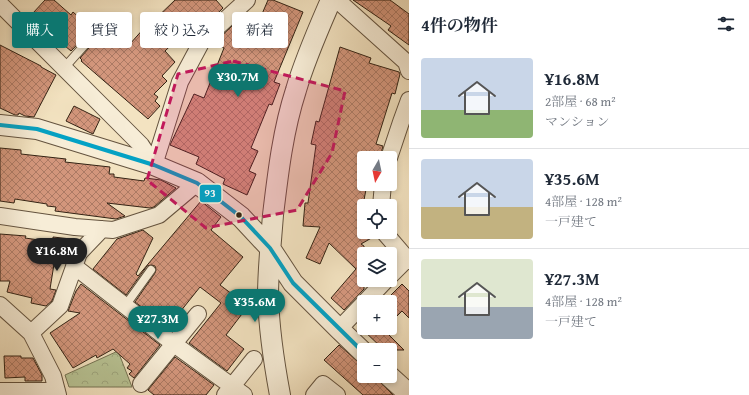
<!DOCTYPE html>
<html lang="ja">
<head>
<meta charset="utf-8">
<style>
	:root { --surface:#fff; --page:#f6f6f7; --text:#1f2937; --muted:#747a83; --line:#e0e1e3; --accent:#0f766e }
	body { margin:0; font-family:"Gentium Book Plus","Noto Serif JP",serif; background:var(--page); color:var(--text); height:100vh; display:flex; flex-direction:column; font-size:15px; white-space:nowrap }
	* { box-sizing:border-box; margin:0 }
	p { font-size:13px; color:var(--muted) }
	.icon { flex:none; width:22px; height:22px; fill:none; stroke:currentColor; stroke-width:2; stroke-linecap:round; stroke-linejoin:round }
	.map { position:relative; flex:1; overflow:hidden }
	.details { display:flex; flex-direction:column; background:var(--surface); width:340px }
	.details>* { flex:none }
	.top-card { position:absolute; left:12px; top:12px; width:337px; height:36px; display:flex; gap:8px }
	.needle { width:26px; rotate:189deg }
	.fabs { position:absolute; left:357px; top:151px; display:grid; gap:8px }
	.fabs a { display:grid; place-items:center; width:40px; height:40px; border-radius:4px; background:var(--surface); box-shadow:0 2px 6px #0003; font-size:20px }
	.price { position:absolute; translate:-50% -34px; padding:0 9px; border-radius:14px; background:var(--accent); color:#fff; font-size:13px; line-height:26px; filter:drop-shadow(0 1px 2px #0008) }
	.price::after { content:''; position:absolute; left:50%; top:24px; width:12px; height:9px; margin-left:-6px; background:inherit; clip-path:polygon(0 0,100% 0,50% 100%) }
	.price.active { background:#222; color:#fff }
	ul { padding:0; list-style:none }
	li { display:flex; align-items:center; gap:12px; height:100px; padding:0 12px }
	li+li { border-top:1px solid var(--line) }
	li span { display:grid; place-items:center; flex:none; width:112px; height:80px; border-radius:4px; color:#555 }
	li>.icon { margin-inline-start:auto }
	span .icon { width:48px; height:48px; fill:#fffc; stroke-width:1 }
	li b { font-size:17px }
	h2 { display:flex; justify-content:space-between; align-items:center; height:48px; padding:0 12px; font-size:17px }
	.tag { padding:0 14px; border-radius:4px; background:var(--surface); box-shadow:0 2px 6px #0003; font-size:14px; line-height:36px }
	.tag.active { background:var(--accent); color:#fff }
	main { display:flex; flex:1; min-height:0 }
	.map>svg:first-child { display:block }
	.park { fill:url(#park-crowns); stroke:#767454 }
	.building { fill:url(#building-cross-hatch); stroke:#342314 }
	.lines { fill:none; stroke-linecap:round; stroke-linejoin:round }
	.service-casing { stroke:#64533f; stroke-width:10 }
	.minor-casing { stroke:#64533f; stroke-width:18 }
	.tertiary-casing { stroke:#64533f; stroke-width:22 }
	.service { stroke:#f7edd7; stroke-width:8 }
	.minor { stroke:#f7edd7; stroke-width:16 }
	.tertiary { stroke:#f7edd7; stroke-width:20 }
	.bus-1-casing { stroke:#f7edd7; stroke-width:7 }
	.bus-1 { stroke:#03a2c5; stroke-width:4 }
	.marked { fill:#c2185b; fill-opacity:0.2; stroke:#c2185b; stroke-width:3; stroke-dasharray:8 5; stroke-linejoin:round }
	.bus-dot { fill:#342314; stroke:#f7edd7; stroke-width:1.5 }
	.line-badge { stroke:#f7edd7; stroke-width:1.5 }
	.badge-label { font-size:11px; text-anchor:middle; font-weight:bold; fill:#fff }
</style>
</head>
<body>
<main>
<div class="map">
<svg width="409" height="395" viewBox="0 0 409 395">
	<defs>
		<pattern id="park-crowns" width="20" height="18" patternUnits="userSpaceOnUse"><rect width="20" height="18" fill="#b8c495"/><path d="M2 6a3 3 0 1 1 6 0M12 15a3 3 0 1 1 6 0" fill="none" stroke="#9fa880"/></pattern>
		<pattern id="building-cross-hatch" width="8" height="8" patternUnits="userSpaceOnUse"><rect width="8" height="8" fill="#d3967c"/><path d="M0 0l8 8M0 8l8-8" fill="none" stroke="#ac7a64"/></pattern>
	</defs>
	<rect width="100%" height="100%" fill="#f3e3c1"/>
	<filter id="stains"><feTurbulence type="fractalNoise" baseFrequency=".005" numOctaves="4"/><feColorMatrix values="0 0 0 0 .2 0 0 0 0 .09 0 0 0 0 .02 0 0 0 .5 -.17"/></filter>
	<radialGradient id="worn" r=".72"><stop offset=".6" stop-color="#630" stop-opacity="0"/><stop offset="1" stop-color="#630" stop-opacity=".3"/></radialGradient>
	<path class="park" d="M118 351 132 387H69L65 375Z"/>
	<path class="building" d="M45 0H54L71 15 73 12 92 29 71 51 53 36 55 33 33 13Z
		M175 0H216L223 8 195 35 188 29 165 51 175 62 162 76 167 81 154 94 158 97 155 101 160 106 148 119 81 61 82 60 80 58 108 27 129 45 146 26 147 27Z
		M268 0H273L303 12 274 82 280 84 272 105 269 104 251 148 258 151 249 171 256 174 247 195 223 184 225 179 196 164 199 157 170 145 194 94 204 98 224 48 214 43 232 26 253 35Z
		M353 0H390L409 14V45L388 30 391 26Z
		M0 45 41 66V67L56 75 34 117 25 116 19 113 18 115H15L0 108Z
		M340 47 371 58 369 63 399 72 400 74 395 94 392 93 376 144 383 146 380 158H364V184H367L364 200V232H375V236L361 244 364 246V289L344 310 331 298 356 269 329 243 320 264 306 258 320 227 303 226 305 203H308L316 145 311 144 316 121 319 122Z
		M74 106 100 119 93 134 66 121Z
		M0 148 21 150V154L66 159 65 162 110 167 109 174H114V177L144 181 145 178 161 180 176 188 154 207 150 208 107 203 125 216 116 219 55 211 56 207 47 206V204L15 199 14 203 0 201Z
		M201 201 221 217 211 230 243 257 220 285 248 306 226 335 244 349 227 371 189 343 221 303 200 287 168 327 135 302 155 273 156 270 155 266 151 265 147 266 126 295 93 269 117 239 143 230 153 238 136 274 138 276Z
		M0 234 26 236 25 238 53 242V237L71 239 70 250 66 260 55 258 50 289 56 290 52 301 46 306 31 303 32 298 7 292 10 281H0Z
		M81 284 160 345 134 378 129 374 132 371 127 368 130 364 113 349 97 358 96 355 73 368 50 333 80 313 68 311 76 291Z
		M402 284 409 291V318L402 311 390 323V296Z
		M361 328H382L404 350H384Z
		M339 345 364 367V376H374L393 395H363L324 360Z
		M4 356H21V358H33L42 375V381H25V377L5 378Z
		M175 357 214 385 206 395H154L148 390Z"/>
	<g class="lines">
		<defs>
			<path id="service" d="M64 68 106 21
				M125 306 151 270"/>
			<path id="minor" d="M337 0 406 62 409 71
				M0 4 141 145 154 165
				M389 158 401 122 409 100
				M154 165 180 82 202 41 247 0
				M381 206 383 184
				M0 216 75 227 113 230 159 215 197 183
				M384 232 409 261
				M74 266 174 344 244 395
				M390 276 407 259
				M365 302 386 280
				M0 305 31 333 53 376 58 395
				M339 329 364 303
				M31 333 60 306 79 253 102 229
				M141 384 198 314
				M0 391H57
				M225 395 254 359
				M314 395 323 384 337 395"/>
			<path id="tertiary" d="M0 125 37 129 154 165 197 183 241 217 270 248 293 283 339 329 364 353
				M389 376 409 394
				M280 395C274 363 269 329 268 296 268 269 271 242 273 215 278 173 283 130 296 90 305 59 318 30 331 0"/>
		</defs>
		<use href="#service" class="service-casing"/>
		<use href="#minor" class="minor-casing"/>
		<use href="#tertiary" class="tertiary-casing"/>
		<use href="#service" class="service"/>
		<use href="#minor" class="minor"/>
		<use href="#tertiary" class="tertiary"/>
		<defs>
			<path id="bus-1" d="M0 125 37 129 154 165 197 183 241 217 270 248 293 283 364 353"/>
		</defs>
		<use href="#bus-1" class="bus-1-casing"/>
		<use href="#bus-1" class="bus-1"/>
	</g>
	<path class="marked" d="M233 61 345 91 332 153 297 210 206 228 147 180 178 74Z"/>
	<circle class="bus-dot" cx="239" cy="215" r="3.5"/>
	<rect class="line-badge" x="199" y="184" width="23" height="19" rx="4" fill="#03a2c5"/>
	<g class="badge-label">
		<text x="210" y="197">93</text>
	</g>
	<rect width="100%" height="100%" filter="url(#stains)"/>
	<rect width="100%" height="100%" fill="url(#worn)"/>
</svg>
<div class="fabs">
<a><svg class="needle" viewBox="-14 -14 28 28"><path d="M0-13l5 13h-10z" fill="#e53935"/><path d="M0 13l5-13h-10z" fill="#747a83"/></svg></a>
<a><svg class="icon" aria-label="locate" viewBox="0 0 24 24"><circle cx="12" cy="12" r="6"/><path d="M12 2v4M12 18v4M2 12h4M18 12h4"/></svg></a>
<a><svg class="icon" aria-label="layers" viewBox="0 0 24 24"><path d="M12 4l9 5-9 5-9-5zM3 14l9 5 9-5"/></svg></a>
<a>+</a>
<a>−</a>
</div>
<b class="price" style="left:238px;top:98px">¥30.7M</b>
<b class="price active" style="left:57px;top:272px">¥16.8M</b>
<b class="price" style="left:255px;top:323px">¥35.6M</b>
<b class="price" style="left:158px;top:340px">¥27.3M</b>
<div class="top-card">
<a class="tag active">購入</a>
<a class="tag">賃貸</a>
<a class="tag">絞り込み</a>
<a class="tag">新着</a>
</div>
</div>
<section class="details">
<h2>4件の物件<svg class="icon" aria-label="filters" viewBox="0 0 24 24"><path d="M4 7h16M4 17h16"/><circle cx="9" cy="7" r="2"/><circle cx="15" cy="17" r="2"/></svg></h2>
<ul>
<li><span style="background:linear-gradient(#c9d6e8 65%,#8fb573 0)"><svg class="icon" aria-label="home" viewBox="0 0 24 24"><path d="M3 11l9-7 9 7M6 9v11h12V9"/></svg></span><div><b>¥16.8M</b><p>2部屋 · 68 m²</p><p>マンション</p></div></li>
<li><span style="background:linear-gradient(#c9d6e8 60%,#c2b280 0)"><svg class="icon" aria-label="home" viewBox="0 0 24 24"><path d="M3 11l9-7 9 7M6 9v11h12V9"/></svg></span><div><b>¥35.6M</b><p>4部屋 · 128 m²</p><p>一戸建て</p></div></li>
<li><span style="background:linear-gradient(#dfe7d0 60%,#9aa5b1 0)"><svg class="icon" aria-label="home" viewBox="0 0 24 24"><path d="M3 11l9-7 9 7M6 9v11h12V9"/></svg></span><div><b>¥27.3M</b><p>4部屋 · 128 m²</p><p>一戸建て</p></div></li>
</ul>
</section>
</main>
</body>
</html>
